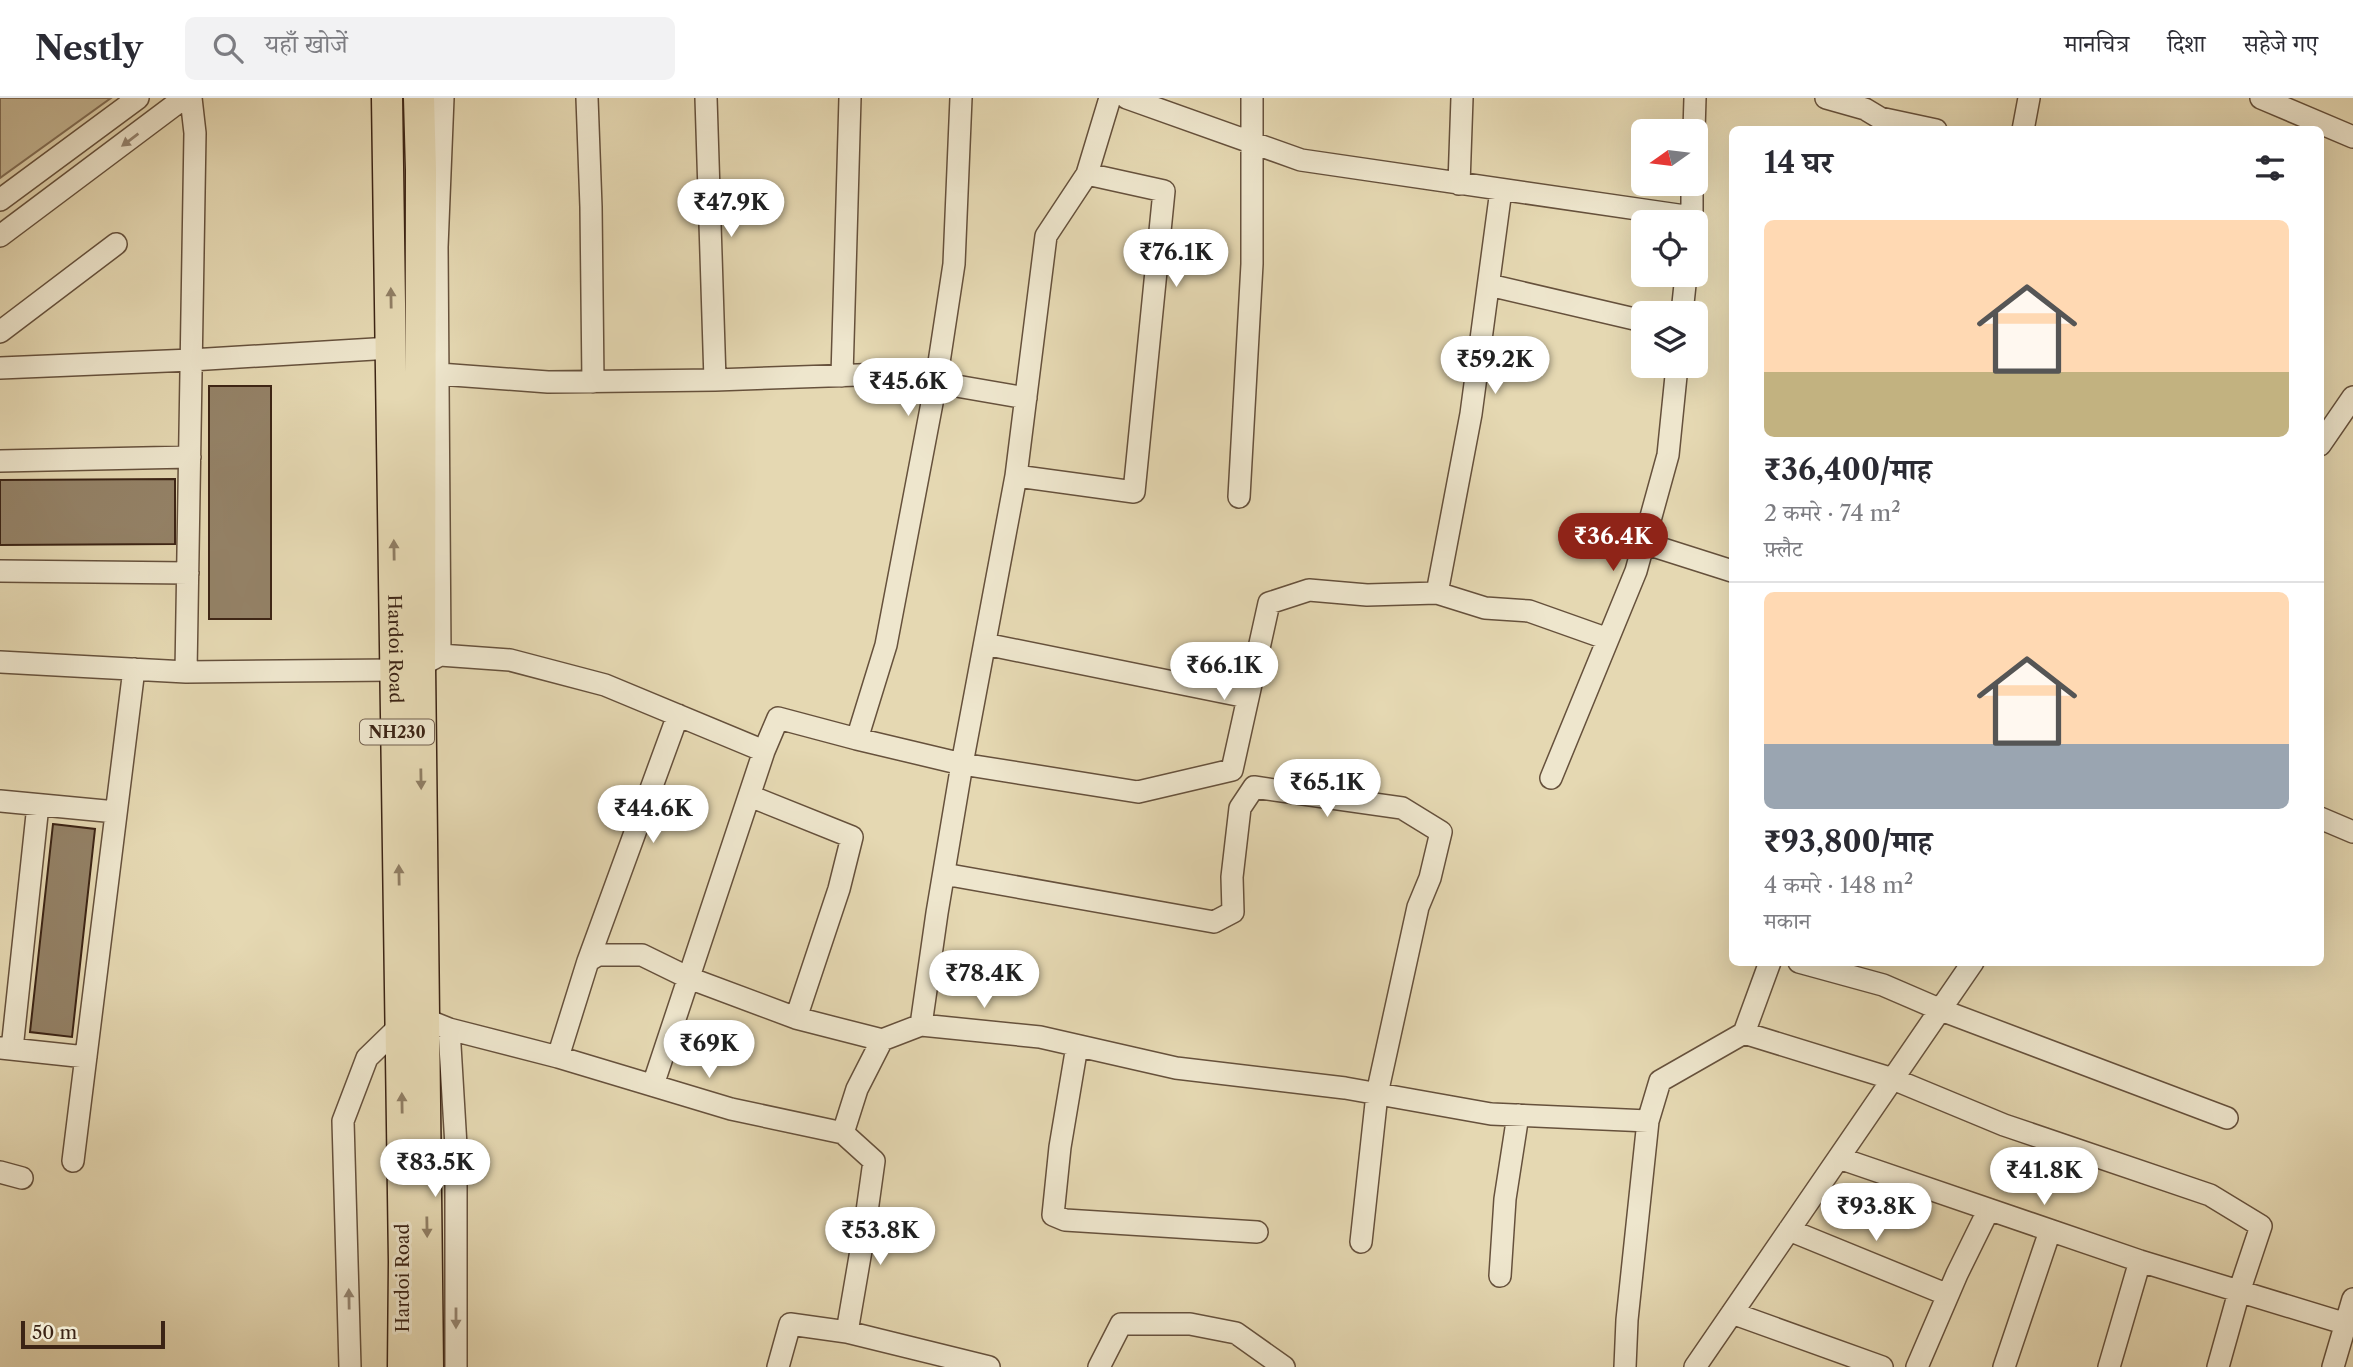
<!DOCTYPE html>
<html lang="hi">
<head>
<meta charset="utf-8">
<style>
	:root { --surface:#fff; --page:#f2f2f3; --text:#2b2b33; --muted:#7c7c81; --line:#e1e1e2; --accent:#8f2418 }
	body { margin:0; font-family:"Libre Caslon Text","Noto Serif Devanagari",serif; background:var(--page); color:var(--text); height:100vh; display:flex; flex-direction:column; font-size:26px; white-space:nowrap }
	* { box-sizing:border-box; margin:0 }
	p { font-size:23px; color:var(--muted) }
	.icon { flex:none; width:38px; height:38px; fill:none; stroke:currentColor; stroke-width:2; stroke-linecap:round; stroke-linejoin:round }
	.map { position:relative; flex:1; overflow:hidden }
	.side { position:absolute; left:1729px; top:28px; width:595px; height:840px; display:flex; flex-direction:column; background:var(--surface); border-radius:10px; box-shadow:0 7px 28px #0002 }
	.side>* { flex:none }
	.needle { width:46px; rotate:256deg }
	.controls { position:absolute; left:1631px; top:21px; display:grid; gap:14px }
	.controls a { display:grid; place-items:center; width:77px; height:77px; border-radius:10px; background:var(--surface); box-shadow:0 7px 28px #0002; font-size:35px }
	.scale { position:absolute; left:21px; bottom:18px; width:144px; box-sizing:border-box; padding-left:7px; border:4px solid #3c2415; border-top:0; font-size:19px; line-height:24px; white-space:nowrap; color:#3c2415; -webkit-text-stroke:5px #eee6cd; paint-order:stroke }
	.price { position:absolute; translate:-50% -60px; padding:0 16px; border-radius:24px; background:#fff; color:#222; font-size:23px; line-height:46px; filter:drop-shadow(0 2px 4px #0008) }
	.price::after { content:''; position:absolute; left:50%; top:42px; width:21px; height:16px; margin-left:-10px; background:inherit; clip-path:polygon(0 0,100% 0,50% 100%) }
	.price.current { background:var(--accent); color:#fff }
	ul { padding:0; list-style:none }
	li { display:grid; align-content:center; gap:14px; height:371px; padding:0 35px }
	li+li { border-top:2px solid var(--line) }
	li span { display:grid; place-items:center; height:217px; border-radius:10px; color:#555 }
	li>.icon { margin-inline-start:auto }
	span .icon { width:126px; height:126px; fill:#fffc; stroke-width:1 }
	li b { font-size:30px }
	h2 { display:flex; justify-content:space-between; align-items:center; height:84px; padding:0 35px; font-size:30px }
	header { display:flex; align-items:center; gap:42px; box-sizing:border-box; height:98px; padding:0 35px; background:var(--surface); border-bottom:2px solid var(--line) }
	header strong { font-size:33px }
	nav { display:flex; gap:38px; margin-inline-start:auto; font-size:24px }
	.search { width:490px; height:63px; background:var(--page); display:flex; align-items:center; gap:18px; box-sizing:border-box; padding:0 24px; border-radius:10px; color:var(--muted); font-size:26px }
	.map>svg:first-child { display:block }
	.green { fill:#c8b997; stroke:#826e56; stroke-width:2 }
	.building { fill:#948267; stroke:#3c2415; stroke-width:2 }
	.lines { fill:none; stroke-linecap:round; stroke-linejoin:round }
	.minor-casing { stroke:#66513c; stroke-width:24 }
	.highway-casing { stroke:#3c2415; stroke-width:33 }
	.minor { stroke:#eee6cd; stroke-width:21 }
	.highway { stroke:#e5d8b2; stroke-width:30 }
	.oneway { fill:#958571 }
	.oneway2 { fill:#907e64 }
	.labels { text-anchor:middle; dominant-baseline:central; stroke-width:6; stroke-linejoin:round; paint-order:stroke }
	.shield { fill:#eee6cd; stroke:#715e4c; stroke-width:2 }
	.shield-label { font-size:16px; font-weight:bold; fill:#3c2415 }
	.street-label { font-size:18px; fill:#3c2415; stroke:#eee6cd }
</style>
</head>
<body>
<header>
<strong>Nestly</strong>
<div class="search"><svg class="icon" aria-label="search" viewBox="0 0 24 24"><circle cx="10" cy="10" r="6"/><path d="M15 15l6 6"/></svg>यहाँ खोजें</div>
<nav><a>मानचित्र</a><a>दिशा</a><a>सहेजे गए</a></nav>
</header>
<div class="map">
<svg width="2353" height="1269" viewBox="0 0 2353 1269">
	<rect width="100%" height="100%" fill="#e5d8b2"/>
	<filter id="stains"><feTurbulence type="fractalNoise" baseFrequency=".00286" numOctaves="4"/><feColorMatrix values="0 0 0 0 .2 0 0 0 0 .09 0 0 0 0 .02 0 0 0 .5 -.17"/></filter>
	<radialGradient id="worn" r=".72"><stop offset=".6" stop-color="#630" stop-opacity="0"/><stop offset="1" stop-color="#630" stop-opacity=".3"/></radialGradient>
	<path class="green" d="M0 0H111L0 80Z"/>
	<path class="building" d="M209 288H271V521H209Z
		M175 381V446L0 447V382Z
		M53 726 95 731 72 939 30 934Z"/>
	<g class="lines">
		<defs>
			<path id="minor" d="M587 0 591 109 593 284
				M706 0 715 282
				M1110 0 1087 76 1046 138 1016 378 962 666 937 815 921 927 1040 939 1176 970 1345 990 1491 1016 1648 1023 1660 983 1744 935 1893 981 2004 1027 2210 1097 2261 1128 2239 1194 2218 1269
				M1127 0 1301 62 1692 119V86
				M1826 0 1865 11 1880 20 1936 32
				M2261 0 2353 39
				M2023 32 2029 0
				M1694 33 1695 0
				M1459 86 1462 0
				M0 102 138 0
				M0 138 184 0
				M1489 187 1643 223
				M1682 215 1686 177
				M0 234 116 146
				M0 270 191 262 391 250
				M439 276 548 284 715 282 887 276 1026 300
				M842 278 850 0
				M2320 347 2353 299
				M0 363 190 359
				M1016 378 1134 394 1164 93 1087 76
				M1239 399 1252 166V0
				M1644 445 1732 473
				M0 473 188 475
				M1437 495 1471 316 1501 92
				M985 546 1247 599
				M440 557 510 562 605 587 764 653 778 620 857 641 962 666 1138 694 1232 672 1269 505 1309 492 1367 497 1437 495 1485 510 1529 513 1608 541
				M0 564 186 574 395 572
				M427 564 440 557 437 149 443 0
				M186 574 195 35 191 0
				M857 641 886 547 936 284 954 166 961 0
				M1551 680 1636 473 1668 357 1677 268
				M750 698 852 739 839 791 796 920
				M0 703 116 714
				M2320 720 2353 734
				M944 776 1214 824 1233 814 1232 779 1240 710 1254 689 1402 710 1441 734 1430 780 1418 809 1377 996 1361 1144
				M588 863 678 617
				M1799 864 1883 887 1941 912 2227 1020
				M424 921 449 931 558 959 731 1011 843 1035 857 991 882 942 921 927
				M449 931 456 1048V1269
				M1744 935 1770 864
				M1077 948 1060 1049 1053 1117 1065 1122 1257 1134
				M1 950 86 959
				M12 951 38 707
				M558 959 588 863 598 857H642L689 880 796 920 882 942
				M653 987 764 653
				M1839 1060 2140 1163 2353 1228
				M73 1063 134 571
				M0 1074 22 1080
				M1789 1132 1948 1197
				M1500 1178 1505 1101 1518 1017
				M1732 1215 1882 1269
				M847 1234 989 1269
				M350 1269 343 1023 367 960 401 927
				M778 1269 790 1226 847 1234 864 1135 874 1063 843 1035
				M1099 1269 1121 1226H1190L1236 1235 1284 1269
				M1625 1269 1627 1222 1648 1023
				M1695 1269 1973 864
				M1917 1269 1957 1176 1988 1113
				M2004 1269 2050 1133
				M2109 1269 2140 1163
				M2333 1269 2353 1201"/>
			<g id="highway">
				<path id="s1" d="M387 0 404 1164 403 1269"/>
				<path d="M419 0 421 72 420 566 428 1269"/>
			</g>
		</defs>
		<use href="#minor" class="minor-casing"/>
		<use href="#highway" class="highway-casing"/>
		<use href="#minor" class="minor"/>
		<use href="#highway" class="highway"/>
	</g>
	<defs><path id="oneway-solid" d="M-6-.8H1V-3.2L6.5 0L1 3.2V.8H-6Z" transform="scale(1.75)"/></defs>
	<g class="oneway">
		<use href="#oneway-solid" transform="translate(130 42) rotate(143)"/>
		<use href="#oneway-solid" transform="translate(349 1201) rotate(-91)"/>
		<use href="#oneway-solid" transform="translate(456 1220) rotate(90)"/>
	</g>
	<g class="oneway2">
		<use href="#oneway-solid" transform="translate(391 200) rotate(-91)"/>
		<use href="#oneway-solid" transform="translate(394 452) rotate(-91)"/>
		<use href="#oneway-solid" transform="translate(421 681) rotate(89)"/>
		<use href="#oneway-solid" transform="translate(399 777) rotate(-91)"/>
		<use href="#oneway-solid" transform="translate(402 1005) rotate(-91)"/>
		<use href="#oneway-solid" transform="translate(427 1129) rotate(89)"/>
	</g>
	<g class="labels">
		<rect class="shield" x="360" y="621.5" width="74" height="25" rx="5"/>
		<g class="shield-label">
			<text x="397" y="634">NH230</text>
		</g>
		<g class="street-label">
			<text stroke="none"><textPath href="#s1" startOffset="551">Hardoi Road</textPath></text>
			<text transform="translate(403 1180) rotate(-90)">Hardoi Road</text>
		</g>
	</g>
	<rect width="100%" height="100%" filter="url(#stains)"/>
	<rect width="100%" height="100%" fill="url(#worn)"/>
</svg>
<div class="controls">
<a><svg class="needle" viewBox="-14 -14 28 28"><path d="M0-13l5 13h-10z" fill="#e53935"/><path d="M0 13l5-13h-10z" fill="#7c7c81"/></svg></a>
<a><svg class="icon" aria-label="locate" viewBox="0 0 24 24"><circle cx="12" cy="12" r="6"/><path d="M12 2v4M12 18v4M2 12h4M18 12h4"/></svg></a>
<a><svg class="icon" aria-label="layers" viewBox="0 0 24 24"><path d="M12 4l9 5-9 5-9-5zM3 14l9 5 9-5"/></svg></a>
</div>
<div class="scale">50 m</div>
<b class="price" style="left:731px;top:141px">₹47.9K</b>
<b class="price" style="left:1176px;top:191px">₹76.1K</b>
<b class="price" style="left:1495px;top:298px">₹59.2K</b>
<b class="price" style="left:908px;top:320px">₹45.6K</b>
<b class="price current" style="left:1613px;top:475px">₹36.4K</b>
<b class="price" style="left:1224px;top:604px">₹66.1K</b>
<b class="price" style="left:1327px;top:721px">₹65.1K</b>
<b class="price" style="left:653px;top:747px">₹44.6K</b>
<b class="price" style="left:984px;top:912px">₹78.4K</b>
<b class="price" style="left:709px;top:982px">₹69K</b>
<b class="price" style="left:435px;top:1101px">₹83.5K</b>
<b class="price" style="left:2044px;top:1109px">₹41.8K</b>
<b class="price" style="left:1876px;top:1145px">₹93.8K</b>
<b class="price" style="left:880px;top:1169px">₹53.8K</b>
<section class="side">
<h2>14 घर<svg class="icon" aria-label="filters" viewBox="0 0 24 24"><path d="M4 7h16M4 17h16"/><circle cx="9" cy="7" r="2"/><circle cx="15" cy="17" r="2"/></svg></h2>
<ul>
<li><span style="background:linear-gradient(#ffd9b3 70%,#c2b280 0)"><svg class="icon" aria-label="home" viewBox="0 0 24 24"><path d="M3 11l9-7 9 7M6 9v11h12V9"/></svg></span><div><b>₹36,400/माह</b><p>2 कमरे · 74 m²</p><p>फ़्लैट</p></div></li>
<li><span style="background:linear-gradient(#ffd9b3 70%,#9aa5b1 0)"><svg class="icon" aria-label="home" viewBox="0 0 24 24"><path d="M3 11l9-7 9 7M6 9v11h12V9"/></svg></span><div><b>₹93,800/माह</b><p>4 कमरे · 148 m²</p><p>मकान</p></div></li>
</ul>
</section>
</div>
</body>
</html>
